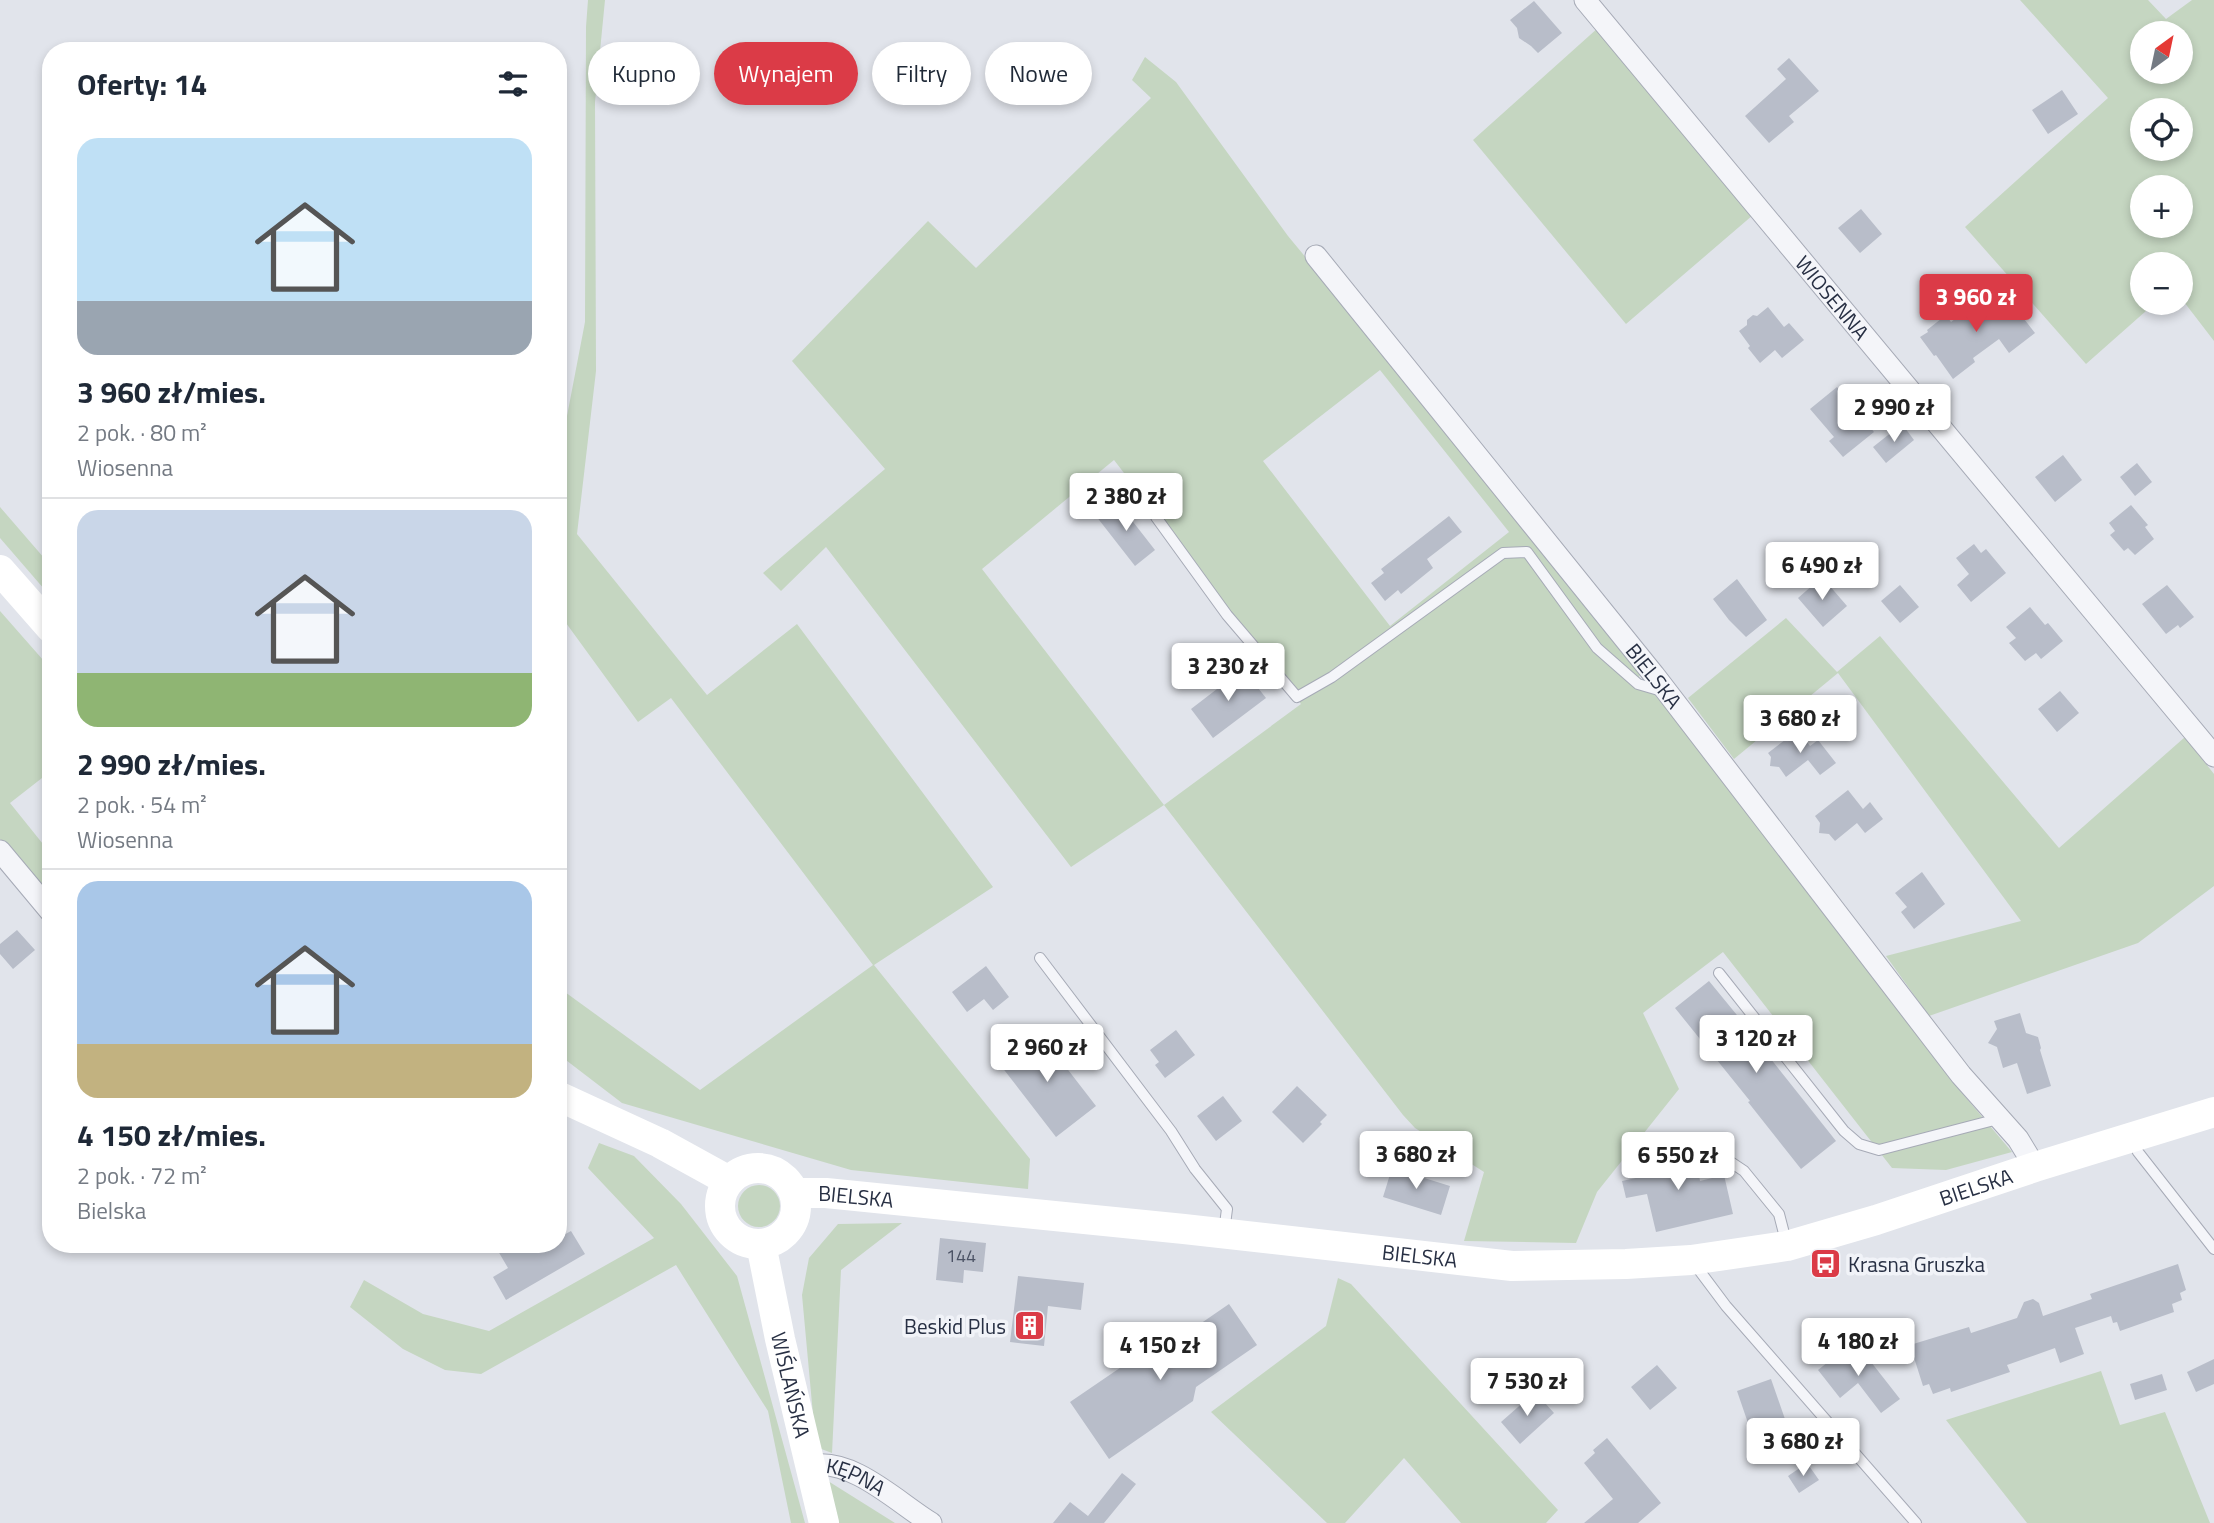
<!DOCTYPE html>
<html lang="pl">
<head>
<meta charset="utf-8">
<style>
	:root { --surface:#fff; --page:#f6f6f7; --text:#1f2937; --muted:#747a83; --line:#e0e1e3; --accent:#db3b47 }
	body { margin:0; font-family:"Titillium Web",sans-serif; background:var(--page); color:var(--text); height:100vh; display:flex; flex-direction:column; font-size:26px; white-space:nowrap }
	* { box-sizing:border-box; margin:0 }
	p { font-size:23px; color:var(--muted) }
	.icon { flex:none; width:38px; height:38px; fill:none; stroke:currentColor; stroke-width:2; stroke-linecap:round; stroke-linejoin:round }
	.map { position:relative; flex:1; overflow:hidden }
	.panel { position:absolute; left:42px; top:42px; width:525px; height:1211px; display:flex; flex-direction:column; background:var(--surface); border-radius:28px; box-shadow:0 4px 10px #0003 }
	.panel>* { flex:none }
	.top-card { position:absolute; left:588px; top:42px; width:665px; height:63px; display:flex; gap:14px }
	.needle { width:46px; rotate:33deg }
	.controls { position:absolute; left:2130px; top:21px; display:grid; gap:14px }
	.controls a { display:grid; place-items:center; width:63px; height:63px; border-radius:50%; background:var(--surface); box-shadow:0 4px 10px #0003; font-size:35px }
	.price { position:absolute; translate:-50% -60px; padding:0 16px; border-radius:7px; background:#fff; color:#222; font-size:23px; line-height:46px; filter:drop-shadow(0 2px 4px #0008) }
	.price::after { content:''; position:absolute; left:50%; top:42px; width:21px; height:16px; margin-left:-10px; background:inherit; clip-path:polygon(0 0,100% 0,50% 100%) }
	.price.on { background:var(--accent); color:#fff }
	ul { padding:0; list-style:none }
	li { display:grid; align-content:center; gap:14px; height:371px; padding:0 35px }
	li+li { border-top:2px solid var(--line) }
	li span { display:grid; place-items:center; height:217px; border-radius:21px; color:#555 }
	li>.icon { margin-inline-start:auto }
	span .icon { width:126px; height:126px; fill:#fffc; stroke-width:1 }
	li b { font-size:30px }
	h2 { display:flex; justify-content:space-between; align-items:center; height:84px; padding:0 35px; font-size:30px }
	.chip { padding:0 24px; border-radius:32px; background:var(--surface); box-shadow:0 4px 10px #0003; font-size:24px; line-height:63px }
	.chip.on { background:var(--accent); color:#fff }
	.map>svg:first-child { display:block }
	.green { fill:#c5d6c1; fill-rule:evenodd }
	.building { fill:#b8bdc9 }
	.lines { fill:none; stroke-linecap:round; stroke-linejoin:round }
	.lane-casing { stroke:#a6aab6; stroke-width:12 }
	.street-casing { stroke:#a6aab6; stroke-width:23 }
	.lane { stroke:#f4f5f9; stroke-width:10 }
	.street { stroke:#f4f5f9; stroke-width:21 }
	.secondary { stroke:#fff; stroke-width:30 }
	.labels { text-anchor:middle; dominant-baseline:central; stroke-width:7; stroke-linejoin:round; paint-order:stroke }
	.number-label { font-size:18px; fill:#4c5365 }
	.street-label { font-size:21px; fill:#283044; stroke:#f1f3f8 }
	.poi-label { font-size:21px; fill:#283044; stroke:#f1f3f8; text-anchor:start }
</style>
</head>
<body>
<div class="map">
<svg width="2214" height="1523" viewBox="0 0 2214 1523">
	<rect width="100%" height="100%" fill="#e1e4eb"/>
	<path class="green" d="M588 0H605L595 102 596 371 577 534 707 695 797 624 993 887 874 965 1030 1159 1028 1189 851 1170 622 1103 558 1054V987L700 1090 873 965 671 698 638 722 558 612V463L585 322 586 27Z
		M2020 0H2148L2166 19 2192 0H2214V341L2181 298 2180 264H2142V303H2155L2086 364 1965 227 2108 98ZM2142 33H2180V72H2142ZM2142 110H2180V149H2142ZM2142 187H2180V226H2142Z
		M1599 27 1753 215 1626 324 1473 140Z
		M1145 57 1176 82 1288 236 1538 538 1642 671 1639 677 1674 717 1962 1093 2012 1152 1946 1170 1892 1168 1723 952 1643 1013 1679 1089 1597 1192 1576 1243 1464 1241 1484 1172 1415 1128 1403 1115 1164 805 1071 867 826 547 781 591 763 573 885 469 792 361 928 221 976 268 1151 98 1132 80ZM1380 370 1509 532 1390 626 1263 461ZM1114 460 1301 704 1164 805 982 569Z
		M0 507 51 566V597L0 538Z
		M0 611 51 669V771L10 803 51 854V900L0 839Z
		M1786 618 1837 672 1880 636 2059 848 2185 737 2214 774V886L2138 943 1929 1016 1886 956 2021 921 1838 673 1734 759 1688 698Z
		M599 1143 634 1156 681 1204 737 1276 805 1523H791L768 1411 676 1265 481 1374 445 1370 403 1349 350 1307 364 1280 423 1314 489 1331 654 1238 588 1168Z
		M738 1206a21 21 0 1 1 42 0a21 21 0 1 1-42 0Z
		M902 1223 841 1270 832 1453 816 1447 802 1295 809 1258 838 1224Z
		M1338 1278 1351 1284 1558 1510 1546 1523H1461L1404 1458 1345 1523H1327L1211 1412 1326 1326Z
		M2101 1371 2120 1425 2165 1412 2210 1523H2027L1946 1420Z
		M828 1481 895 1523H839Z"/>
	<path class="building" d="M1534 1 1562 33 1538 53 1531 46 1519 38 1517 28 1510 20Z
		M1789 58 1819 91 1789 116 1794 122 1769 143 1745 116 1786 79 1777 69Z
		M2062 90 2078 114 2048 134 2032 110Z
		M1861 209 1882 234 1860 253 1838 228Z
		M1992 295 1999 303 2007 297 2035 333 2009 353 1999 339 1973 358 1975 362 1953 379 1936 355 1934 356 1920 337 1928 332 1927 330 1946 315 1951 322 1967 310 1970 313Z
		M1768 307 1784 327 1789 323 1804 340 1782 358 1775 350 1760 363 1748 348 1750 346 1739 331 1747 325V320L1753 315 1757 316Z
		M1837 387 1848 400 1854 401 1858 406V412L1874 432 1843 457 1829 441 1834 437 1810 409Z
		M1902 424 1914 440 1886 463 1873 447Z
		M2063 455 2082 480 2055 502 2035 477Z
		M2137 463 2152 482 2135 496 2120 477Z
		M1116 500 1155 550 1135 566 1096 516Z
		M2131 505 2148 525 2145 527 2154 539 2135 555 2128 548 2124 551 2110 535 2115 531 2109 523Z
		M1449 516 1462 532 1427 559 1433 568 1401 594 1398 590 1385 601 1371 583 1384 573 1381 569Z
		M1974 544 1981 553 1986 549 2006 573 1971 602 1957 585 1969 574 1956 558Z
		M1822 577 1847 606 1823 627 1798 598Z
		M1737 579 1767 620 1746 637 1729 620 1713 599Z
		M1900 585 1919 607 1900 623 1881 601Z
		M2167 585 2194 617 2180 628 2178 625 2166 634 2142 604Z
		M2030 607 2045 625 2048 623 2063 641 2041 659 2036 653 2025 661 2009 643 2016 638 2006 627Z
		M1243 669 1266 698 1213 738 1191 709Z
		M2060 691 2079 713 2057 732 2038 709Z
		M1798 730 1810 746 1818 740 1836 763 1820 775 1808 760 1786 777 1779 767 1770 766 1771 757 1768 753Z
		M1848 790 1863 809 1870 802 1883 819 1865 833 1857 823 1835 841 1829 834 1819 833 1820 823 1815 816Z
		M1922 872 1945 904 1914 929 1901 912 1907 907 1895 893Z
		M17 930 35 950 13 969 0 954V944Z
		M986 966 1009 997 993 1010 984 999 967 1012 952 992Z
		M1709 981 1764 1048 1763 1049 1836 1141 1801 1169 1748 1102 1750 1101 1675 1008Z
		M2020 1013 2026 1033 2038 1037 2041 1048 2040 1050 2051 1086 2027 1094 2017 1063 2003 1068 1997 1047 1988 1043 1997 1029 1994 1021Z
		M1176 1030 1195 1055 1165 1078 1155 1065 1159 1062 1150 1050Z
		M1038 1031 1096 1106 1056 1137 998 1062Z
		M1297 1086 1327 1115 1320 1122 1322 1124 1303 1143 1272 1112Z
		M1223 1096 1242 1121 1216 1141 1197 1116Z
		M1679 1147 1686 1178 1699 1175 1700 1181 1724 1175 1733 1214 1656 1232 1647 1194 1626 1198 1622 1181 1645 1176 1640 1156Z
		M1392 1168 1450 1186 1441 1215 1383 1197Z
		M571 1231 585 1254 506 1300 493 1277 508 1268 498 1251 509 1244H558V1238Z
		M940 1238 986 1243 983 1272 964 1270 963 1283 936 1280Z
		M2178 1264 2186 1290 2180 1293 2182 1300 2172 1304 2174 1312 2120 1331 2117 1322 2113 1323 2111 1316 2075 1328 2084 1354 2060 1363 2055 1348 2007 1365 2010 1372 1951 1392 1950 1388 1933 1394 1929 1384 1923 1386 1910 1345 1969 1327 1971 1333 2017 1318 2024 1302 2033 1299 2039 1303 2043 1316 2092 1299 2090 1294Z
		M1018 1276 1084 1283 1081 1310 1048 1306 1044 1346 1010 1342Z
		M1229 1304 1257 1345 1196 1387 1193 1401 1109 1459 1070 1402 1155 1344 1168 1346Z
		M1848 1346 1858 1358 1864 1353 1900 1399 1881 1413 1858 1383 1840 1398 1818 1370Z
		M2214 1359V1384L2196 1392 2187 1372Z
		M1657 1365 1677 1388 1650 1410 1631 1387Z
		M2162 1374 2167 1390 2135 1400 2130 1384Z
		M1771 1379 1793 1442 1759 1455 1737 1391Z
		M1535 1392 1554 1413 1520 1444 1501 1422Z
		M1607 1438 1661 1503 1638 1523H1584L1613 1499 1584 1463 1595 1453 1593 1450Z
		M1807 1463 1819 1480 1799 1493 1788 1476Z
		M1122 1473 1136 1484 1104 1523H1053L1070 1502 1088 1516Z"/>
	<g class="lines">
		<defs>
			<path id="lane" d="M1156 517 1227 615 1297 697 1332 677 1503 553 1527 552 1597 648 1638 684 1662 691
				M1040 958 1171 1131 1195 1169 1227 1209 1224 1232
				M1719 973 1844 1131 1859 1144 1879 1150 1998 1119
				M1685 1140 1703 1165 1732 1163 1744 1171 1779 1214 1787 1245
				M2132 1140 2138 1152 2214 1249
				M1693 1262 1726 1306 1916 1523"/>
			<g id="street">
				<path id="s1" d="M1585 0 2214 756"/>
				<path id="s2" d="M1316 256 1654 675 1961 1075 2018 1139 2035 1167"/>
				<path d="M0 851 51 912"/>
				<path id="s3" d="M811 1466C852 1457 898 1503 931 1523"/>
			</g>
		</defs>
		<use href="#lane" class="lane-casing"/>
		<use href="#street" class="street-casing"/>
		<use href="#lane" class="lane"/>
		<use href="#street" class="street"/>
		<g class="secondary">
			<path d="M0 570 51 628"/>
			<path d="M558 1096 660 1143 729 1181"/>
			<circle cx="758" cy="1206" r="38"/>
			<path id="s4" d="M795 1193H826L1184 1229 1512 1266 1626 1264 1691 1260 1787 1246 1876 1220 2035 1167 2214 1112"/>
			<path id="s5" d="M761 1244 780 1339 824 1523"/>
		</g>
	</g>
	<defs>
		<symbol id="bus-square" viewBox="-11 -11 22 22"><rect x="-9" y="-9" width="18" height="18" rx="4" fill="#db3b47" stroke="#f1f3f8"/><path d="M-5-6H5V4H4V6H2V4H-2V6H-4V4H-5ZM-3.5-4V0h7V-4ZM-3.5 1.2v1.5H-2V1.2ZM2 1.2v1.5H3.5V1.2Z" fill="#fff"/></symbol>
		<symbol id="building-square" viewBox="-11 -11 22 22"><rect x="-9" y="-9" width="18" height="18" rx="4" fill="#db3b47" stroke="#f1f3f8"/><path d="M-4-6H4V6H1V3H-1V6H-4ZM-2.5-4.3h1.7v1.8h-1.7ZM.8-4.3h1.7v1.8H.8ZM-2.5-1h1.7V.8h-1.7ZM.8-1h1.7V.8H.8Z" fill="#fff"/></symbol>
	</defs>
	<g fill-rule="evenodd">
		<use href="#bus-square" x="1808" y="1246" width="35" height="35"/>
		<use href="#building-square" x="1012" y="1308" width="35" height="35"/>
	</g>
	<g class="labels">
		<g class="number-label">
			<text x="961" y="1255">144</text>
		</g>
		<g class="street-label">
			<text stroke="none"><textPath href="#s1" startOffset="387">WIOSENNA</textPath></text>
			<text stroke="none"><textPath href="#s2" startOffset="539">BIELSKA</textPath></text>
			<text stroke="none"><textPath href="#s4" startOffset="1195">BIELSKA</textPath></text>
			<text stroke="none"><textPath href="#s4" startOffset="61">BIELSKA</textPath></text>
			<text stroke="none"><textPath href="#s4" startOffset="628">BIELSKA</textPath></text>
			<text stroke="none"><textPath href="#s5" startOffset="144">WIŚLAŃSKA</textPath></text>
			<text stroke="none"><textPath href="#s3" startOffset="47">KĘPNA</textPath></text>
		</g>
		<g class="poi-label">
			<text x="1848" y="1264">Krasna Gruszka</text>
			<text x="1006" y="1326" text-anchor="end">Beskid Plus</text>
		</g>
	</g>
</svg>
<div class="controls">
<a><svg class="needle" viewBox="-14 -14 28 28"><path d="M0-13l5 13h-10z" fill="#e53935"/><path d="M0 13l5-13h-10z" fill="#747a83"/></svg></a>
<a><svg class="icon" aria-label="locate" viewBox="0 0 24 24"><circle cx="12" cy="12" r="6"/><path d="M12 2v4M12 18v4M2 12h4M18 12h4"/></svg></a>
<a>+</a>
<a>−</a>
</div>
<b class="price on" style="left:1976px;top:334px">3 960 zł</b>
<b class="price" style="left:1894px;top:444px">2 990 zł</b>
<b class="price" style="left:1126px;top:533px">2 380 zł</b>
<b class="price" style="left:1822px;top:602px">6 490 zł</b>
<b class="price" style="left:1228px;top:703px">3 230 zł</b>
<b class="price" style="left:1800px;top:755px">3 680 zł</b>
<b class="price" style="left:1756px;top:1075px">3 120 zł</b>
<b class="price" style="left:1047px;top:1084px">2 960 zł</b>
<b class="price" style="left:1416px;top:1191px">3 680 zł</b>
<b class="price" style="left:1678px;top:1192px">6 550 zł</b>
<b class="price" style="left:1858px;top:1378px">4 180 zł</b>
<b class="price" style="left:1160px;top:1382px">4 150 zł</b>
<b class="price" style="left:1527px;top:1418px">7 530 zł</b>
<b class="price" style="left:1803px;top:1478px">3 680 zł</b>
<div class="top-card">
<a class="chip">Kupno</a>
<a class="chip on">Wynajem</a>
<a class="chip">Filtry</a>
<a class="chip">Nowe</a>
</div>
<section class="panel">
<h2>Oferty: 14<svg class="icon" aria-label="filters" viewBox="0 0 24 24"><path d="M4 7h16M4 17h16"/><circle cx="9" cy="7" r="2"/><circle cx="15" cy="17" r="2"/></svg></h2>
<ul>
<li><span style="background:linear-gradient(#bfe0f5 75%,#9aa5b1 0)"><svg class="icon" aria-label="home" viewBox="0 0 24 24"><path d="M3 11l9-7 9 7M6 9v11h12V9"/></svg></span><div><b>3 960 zł/mies.</b><p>2 pok. · 80 m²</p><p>Wiosenna</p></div></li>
<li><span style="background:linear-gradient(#c9d6e8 75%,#8fb573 0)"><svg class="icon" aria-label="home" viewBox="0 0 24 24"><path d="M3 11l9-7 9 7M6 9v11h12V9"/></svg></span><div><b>2 990 zł/mies.</b><p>2 pok. · 54 m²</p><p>Wiosenna</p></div></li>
<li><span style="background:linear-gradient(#a9c7e8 75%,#c2b280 0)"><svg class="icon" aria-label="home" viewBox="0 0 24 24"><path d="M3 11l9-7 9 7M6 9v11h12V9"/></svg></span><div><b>4 150 zł/mies.</b><p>2 pok. · 72 m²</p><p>Bielska</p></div></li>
</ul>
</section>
</div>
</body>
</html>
